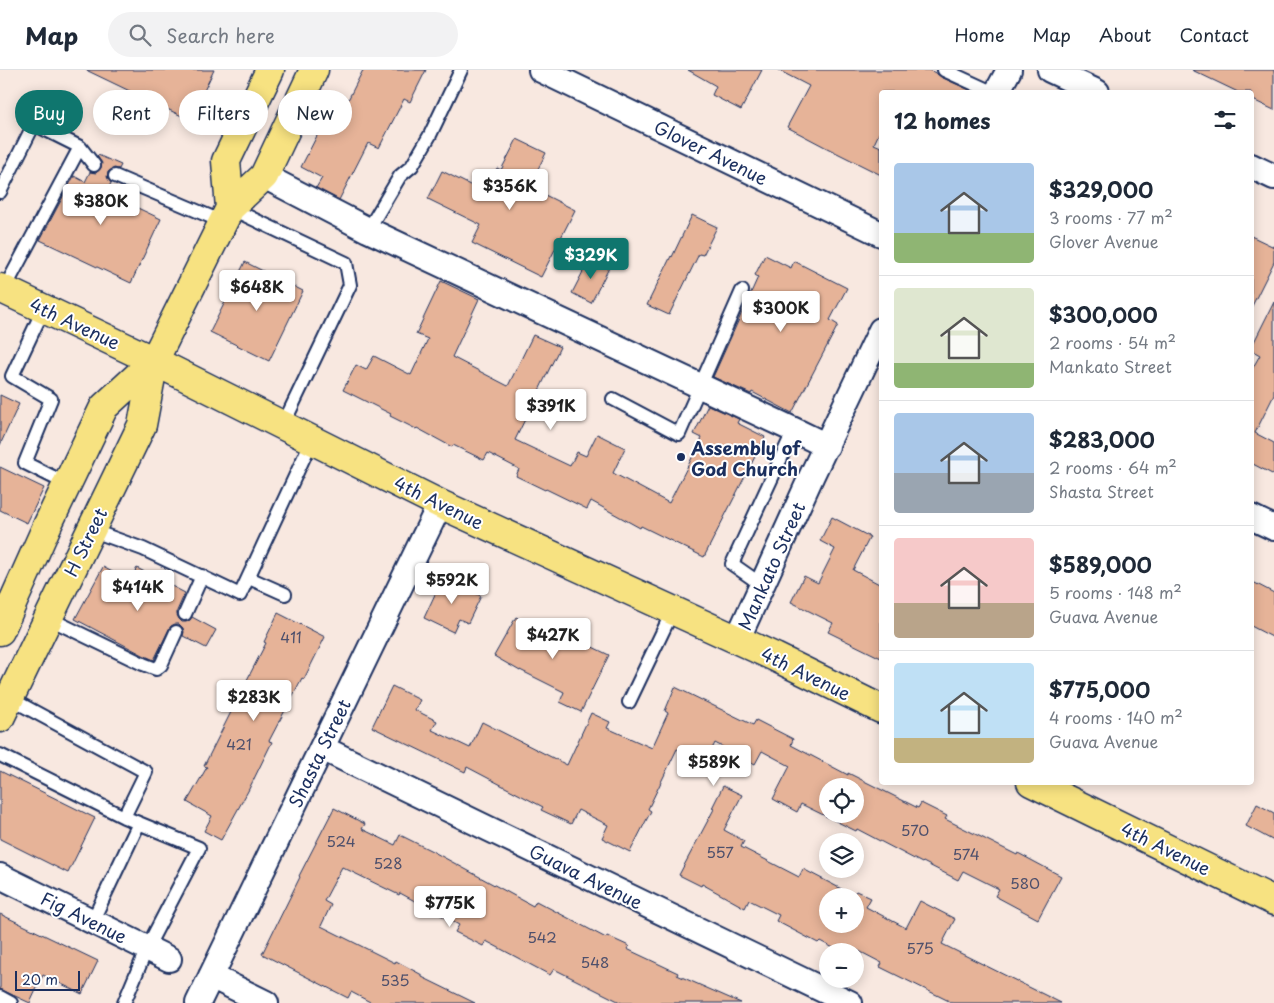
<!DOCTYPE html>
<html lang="en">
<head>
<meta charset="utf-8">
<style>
	:root { --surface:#fff; --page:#f2f2f3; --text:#1f2937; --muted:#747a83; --line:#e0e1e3; --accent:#0f766e }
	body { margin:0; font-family:"Playpen Sans",sans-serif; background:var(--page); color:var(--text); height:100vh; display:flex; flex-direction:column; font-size:19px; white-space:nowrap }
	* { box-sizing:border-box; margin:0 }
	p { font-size:16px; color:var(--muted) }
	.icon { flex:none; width:28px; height:28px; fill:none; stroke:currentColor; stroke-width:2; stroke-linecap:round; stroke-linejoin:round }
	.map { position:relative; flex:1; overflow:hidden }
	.drawer { position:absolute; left:879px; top:20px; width:375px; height:695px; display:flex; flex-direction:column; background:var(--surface); border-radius:5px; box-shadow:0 2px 12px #0003 }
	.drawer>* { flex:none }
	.top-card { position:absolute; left:15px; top:20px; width:475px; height:45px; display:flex; gap:10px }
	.buttons { position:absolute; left:819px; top:708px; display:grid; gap:10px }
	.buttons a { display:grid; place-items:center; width:45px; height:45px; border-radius:50%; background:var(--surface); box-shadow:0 2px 12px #0003; font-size:25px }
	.scale { position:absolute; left:15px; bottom:12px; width:65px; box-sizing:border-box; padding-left:5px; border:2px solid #1b2f5e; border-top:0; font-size:14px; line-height:18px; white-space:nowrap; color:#1b2f5e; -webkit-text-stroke:4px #fff; paint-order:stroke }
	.price { position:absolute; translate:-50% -42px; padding:0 11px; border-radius:5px; background:#fff; color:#222; font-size:16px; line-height:32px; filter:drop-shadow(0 1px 2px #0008) }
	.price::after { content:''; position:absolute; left:50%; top:30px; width:15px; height:11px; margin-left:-8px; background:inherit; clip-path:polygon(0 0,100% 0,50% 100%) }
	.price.selected { background:var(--accent); color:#fff }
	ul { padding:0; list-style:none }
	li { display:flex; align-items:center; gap:15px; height:125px; padding:0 15px }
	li+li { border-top:1px solid var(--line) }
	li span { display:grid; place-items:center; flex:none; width:140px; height:100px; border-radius:5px; color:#555 }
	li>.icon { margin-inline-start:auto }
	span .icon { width:60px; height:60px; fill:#fffc; stroke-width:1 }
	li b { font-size:21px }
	h2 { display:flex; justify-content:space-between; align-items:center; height:60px; padding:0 15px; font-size:21px }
	.tag { padding:0 18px; border-radius:22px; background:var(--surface); box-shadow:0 2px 12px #0003; font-size:18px; line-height:45px }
	.tag.selected { background:var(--accent); color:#fff }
	header { display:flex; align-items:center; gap:30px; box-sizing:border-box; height:70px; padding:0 25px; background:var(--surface); border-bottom:1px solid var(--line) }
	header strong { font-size:24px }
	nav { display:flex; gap:28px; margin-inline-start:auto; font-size:18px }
	.search { width:350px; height:45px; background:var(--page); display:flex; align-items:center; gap:12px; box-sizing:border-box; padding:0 18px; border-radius:28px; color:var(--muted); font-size:19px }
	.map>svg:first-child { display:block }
	.building { fill:#e6b398; stroke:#1b2f5e; fill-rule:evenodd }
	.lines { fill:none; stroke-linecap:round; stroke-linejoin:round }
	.lane-casing { stroke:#1b2f5e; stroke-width:16 }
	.street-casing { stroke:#1b2f5e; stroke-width:28 }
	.primary-casing { stroke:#1b2f5e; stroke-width:31 }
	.lane { stroke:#fff; stroke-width:12 }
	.street { stroke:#fff; stroke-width:24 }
	.primary { stroke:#f7e281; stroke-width:28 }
	.poi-dot { fill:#1b2f5e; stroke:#fff; stroke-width:2 }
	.labels { text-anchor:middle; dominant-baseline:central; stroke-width:4; stroke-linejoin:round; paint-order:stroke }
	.number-label { font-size:15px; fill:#4e506c }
	.street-label { font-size:18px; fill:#1b2f5e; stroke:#fff }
	.poi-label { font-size:18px; font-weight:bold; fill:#1b2f5e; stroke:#fff; text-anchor:start }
</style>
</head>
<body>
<header>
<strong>Map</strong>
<div class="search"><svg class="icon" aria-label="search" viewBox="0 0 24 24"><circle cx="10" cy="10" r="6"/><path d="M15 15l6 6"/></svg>Search here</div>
<nav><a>Home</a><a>Map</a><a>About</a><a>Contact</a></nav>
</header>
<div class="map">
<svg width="1274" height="933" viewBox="0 0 1274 933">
	<rect width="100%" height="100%" fill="#f8e8e0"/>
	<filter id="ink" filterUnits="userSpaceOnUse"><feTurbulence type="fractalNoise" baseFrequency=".02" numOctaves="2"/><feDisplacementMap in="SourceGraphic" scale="10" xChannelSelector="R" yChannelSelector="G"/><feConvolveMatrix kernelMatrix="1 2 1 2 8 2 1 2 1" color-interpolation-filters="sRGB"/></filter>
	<g filter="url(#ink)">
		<path class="building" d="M86 0H214L190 50Z
			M363 0H426L410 32 404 29 379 78 368 73 339 130 316 118 322 108 301 97 322 56 332 62Z
			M688 0H762L741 40 712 25 716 16Z
			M778 0H930L937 4 941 7 974 22H881V59L874 74 881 77V105L825 77 787 57 809 16Z
			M1192 0H1274V40L1251 29V22H1238Z
			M517 69 546 83 529 117 575 140 541 207 472 173 481 155 428 129 442 101 486 123 497 98 501 100Z
			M98 85 121 95 119 99 114 98 108 102 107 107 111 113 106 123 161 149 131 213 40 170 74 106 85 112 90 102 96 103 101 98 102 93 97 86Z
			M692 145 717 157 703 185 699 184 669 245 647 235 671 186 672 187Z
			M1251 166 1274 177V192L1251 238Z
			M765 185 791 198 794 191 847 218 830 250 838 255 792 343 752 322 751 324 713 307 758 207 755 205Z
			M591 186 610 196 591 233 572 223Z
			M245 192 303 221 269 291 210 262Z
			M441 211 479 229 452 287 508 316 533 265 560 277 515 370 570 396 577 382 586 386 597 364 625 378 613 403 669 433 702 368 694 364 708 335 739 349 737 353 765 367 704 487 641 456 640 458 591 431 587 439 546 419 545 420 516 406 519 399 488 383 484 390 453 375 452 377 417 358 416 359 390 346 391 344 343 320 356 295 366 300 374 286 411 305 428 269 416 264Z
			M1274 232V325L1255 363 1274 373V405L1251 393V301L1260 285 1251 280V278Z
			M0 325 19 334 0 375Z
			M0 397 44 418 27 453 0 440Z
			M832 447 870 467 853 500 881 515V588L828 562 833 553 791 532 804 506 818 513 835 479 820 471Z
			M103 497 129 511 137 498 185 523 177 541V545L179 549 182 552H186L190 550 192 547 216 560 206 578 183 566 184 562 183 558 179 554H175L171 556 169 559 154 590 143 585 75 549Z
			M443 507 481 526 468 553 459 549 453 562 424 548Z
			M1251 511 1274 523V568L1251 556Z
			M278 543 325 567 304 609 302 608 269 671 272 672 248 721 221 770 204 761 212 746 187 732 207 697 204 696 232 640V639L266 573 264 572Z
			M516 547 535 558 539 550 577 572 578 570 609 585 581 642 560 632 564 622 520 600V601L494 586Z
			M392 616 420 630 415 640 437 651 432 660 470 678 482 652 567 695 591 643 610 652 607 658 652 678 668 643 665 641 675 617 753 655 756 650 793 669 791 675 848 705V703L918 738 921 733 947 746 945 749 1017 785 1018 783 1061 806 1038 849 995 826 999 819 963 801 958 810 923 792 922 793 857 759 856 761 801 734 797 742 773 729 790 696 762 681 755 694 715 673 705 693 677 679 648 739 651 741 630 782 602 768 608 755 578 740 571 754 541 740 543 737 467 697 465 702 372 657ZM828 716H855V744H828Z
			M0 701 95 748 68 803 0 769Z
			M723 716 742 725 724 760 744 771 741 777 799 807 803 799 853 825 856 821 871 828 866 837 906 858 920 831 955 849 942 874 1061 933H953L880 897 882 893 859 881H839L820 871 818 873 776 851 779 845 749 830 745 838 702 814 701 816 679 805 714 739 712 738ZM828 826H855V854H828Z
			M1257 734 1274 743V771L1246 756Z
			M334 738 365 754 362 759 395 775 400 765 432 781 533 836 536 831 606 868 607 866 629 876 627 879 678 903 677 905 741 933H622L554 899 550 905 486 871 483 876 455 862 459 855 400 823 399 825 342 797 324 831 331 835 321 856 395 893 396 891 422 905V907L475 933H372L351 922 348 928 262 884 300 807 299 806Z
			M0 844 98 891 82 924 43 905 30 933 0 919Z"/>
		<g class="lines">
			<defs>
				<path id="lane" d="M944 0 992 22
					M80 77 94 95
					M115 106 223 152
					M0 122 34 54 80 77 4 220
					M230 138 346 193 350 215 283 355
					M368 160 400 106 412 96 430 65 461 0
					M44 238 12 306 51 329 25 393 67 414
					M613 329 679 364 742 221
					M91 460 143 479 240 525 312 370
					M249 508 285 524
					M762 515 732 494 794 360
					M185 544 202 506
					M48 548 143 594 156 599 161 595 176 562
					M9 628 146 702 124 747 199 778 147 878 124 933
					M629 632 673 540
					M0 685 124 747
					M92 852 139 753
					M0 927 11 933"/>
				<path id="street" d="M541 0 881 164
					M1050 0 1097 22
					M997 22 1009 0
					M1251 96 1274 107
					M264 106 368 160 794 360 827 376
					M1251 447 1274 458
					M737 570 812 405 881 260
					M322 678 489 759 850 933
					M0 806 169 889
					M211 906 266 933
					M198 933 440 434"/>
				<path id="primary" d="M230 138 226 91 270 0
					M0 218 154 291 440 434 775 587 881 639
					M0 561 47 456 104 337 154 291
					M0 648 142 355 154 291 230 138 264 106 314 0
					M1031 712 1274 831"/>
			</defs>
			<use href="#lane" class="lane-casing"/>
			<use href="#street" class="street-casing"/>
			<use href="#primary" class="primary-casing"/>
			<use href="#lane" class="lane"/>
			<use href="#street" class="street"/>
			<use href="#primary" class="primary"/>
		</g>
	</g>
	<circle class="poi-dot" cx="681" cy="387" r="5"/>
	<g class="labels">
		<g class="number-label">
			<text x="291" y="566">411</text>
			<text x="239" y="673">421</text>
			<text x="915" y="759">570</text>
			<text x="341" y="770">524</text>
			<text x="720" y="781">557</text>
			<text x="966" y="783">574</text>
			<text x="388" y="792">528</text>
			<text x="1025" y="812">580</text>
			<text x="542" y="866">542</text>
			<text x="920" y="877">575</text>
			<text x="595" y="891">548</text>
			<text x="395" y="909">535</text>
		</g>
		<g class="street-label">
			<text transform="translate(711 82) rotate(26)">Glover Avenue</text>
			<text transform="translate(75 253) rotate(25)">4th Avenue</text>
			<text transform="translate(439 432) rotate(26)">4th Avenue</text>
			<text transform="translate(85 472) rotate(-64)">H Street</text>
			<text transform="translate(771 496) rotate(-66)">Mankato Street</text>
			<text transform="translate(806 603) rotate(26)">4th Avenue</text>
			<text transform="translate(319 683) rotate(-64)">Shasta Street</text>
			<text transform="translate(1166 778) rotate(26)">4th Avenue</text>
			<text transform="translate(586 806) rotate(26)">Guava Avenue</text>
			<text transform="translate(84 847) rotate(26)">Fig Avenue</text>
		</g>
		<g class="poi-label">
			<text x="691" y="377">Assembly of<tspan x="691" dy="21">God Church</tspan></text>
		</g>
	</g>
</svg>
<div class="buttons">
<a><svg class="icon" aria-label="locate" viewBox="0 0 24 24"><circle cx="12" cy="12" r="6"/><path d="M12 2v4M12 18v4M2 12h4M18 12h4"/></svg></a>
<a><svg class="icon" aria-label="layers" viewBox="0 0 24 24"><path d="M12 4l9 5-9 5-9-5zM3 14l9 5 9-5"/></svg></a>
<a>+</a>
<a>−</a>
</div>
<div class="scale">20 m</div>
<b class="price" style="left:510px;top:141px">$356K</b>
<b class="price" style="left:101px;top:156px">$380K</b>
<b class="price selected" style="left:591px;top:210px">$329K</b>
<b class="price" style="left:257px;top:242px">$648K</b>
<b class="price" style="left:781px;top:263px">$300K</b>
<b class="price" style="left:551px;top:361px">$391K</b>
<b class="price" style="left:452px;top:535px">$592K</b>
<b class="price" style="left:138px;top:542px">$414K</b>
<b class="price" style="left:553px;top:590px">$427K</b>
<b class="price" style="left:254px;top:652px">$283K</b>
<b class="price" style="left:714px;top:717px">$589K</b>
<b class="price" style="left:450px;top:858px">$775K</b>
<div class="top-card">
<a class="tag selected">Buy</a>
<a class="tag">Rent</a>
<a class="tag">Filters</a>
<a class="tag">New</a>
</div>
<section class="drawer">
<h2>12 homes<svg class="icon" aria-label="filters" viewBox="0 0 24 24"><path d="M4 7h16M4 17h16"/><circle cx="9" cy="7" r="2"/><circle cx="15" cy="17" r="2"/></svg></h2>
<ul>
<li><span style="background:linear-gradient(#a9c7e8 70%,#8fb573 0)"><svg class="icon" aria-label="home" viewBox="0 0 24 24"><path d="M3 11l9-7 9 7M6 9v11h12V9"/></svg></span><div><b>$329,000</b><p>3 rooms · 77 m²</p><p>Glover Avenue</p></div></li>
<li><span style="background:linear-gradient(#dfe7d0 75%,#8fb573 0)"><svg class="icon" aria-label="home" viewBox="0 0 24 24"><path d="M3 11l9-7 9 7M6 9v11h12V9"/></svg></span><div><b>$300,000</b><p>2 rooms · 54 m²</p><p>Mankato Street</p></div></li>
<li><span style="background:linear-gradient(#a9c7e8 60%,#9aa5b1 0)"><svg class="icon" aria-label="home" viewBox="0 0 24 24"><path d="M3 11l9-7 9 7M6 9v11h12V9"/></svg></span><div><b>$283,000</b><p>2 rooms · 64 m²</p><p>Shasta Street</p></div></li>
<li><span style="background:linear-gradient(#f6c9c9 65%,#b9a48a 0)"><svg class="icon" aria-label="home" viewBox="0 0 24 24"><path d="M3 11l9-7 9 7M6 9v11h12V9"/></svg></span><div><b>$589,000</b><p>5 rooms · 148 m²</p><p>Guava Avenue</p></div></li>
<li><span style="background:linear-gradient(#bfe0f5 75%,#c2b280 0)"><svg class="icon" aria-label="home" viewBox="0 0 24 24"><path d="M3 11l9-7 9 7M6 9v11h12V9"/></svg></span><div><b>$775,000</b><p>4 rooms · 140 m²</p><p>Guava Avenue</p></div></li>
</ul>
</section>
</div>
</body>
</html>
